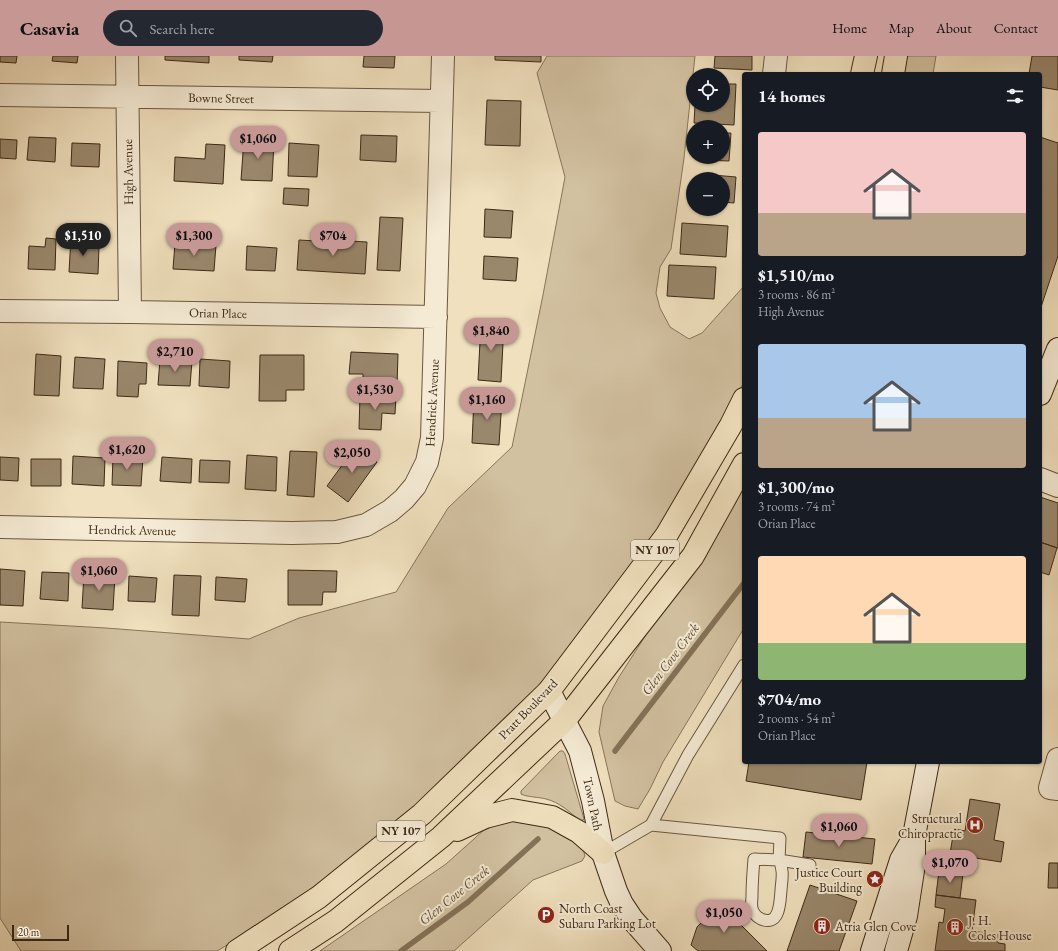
<!DOCTYPE html>
<html lang="en">
<head>
<meta charset="utf-8">
<style>
	:root { --surface:#171b24; --page:#242831; --text:#f1f3f6; --muted:#9ea1a6; --accent:#c59692 }
	body { margin:0; font-family:"EB Garamond",serif; background:var(--page); color:var(--text); height:100vh; display:flex; flex-direction:column; font-size:15px; white-space:nowrap }
	* { box-sizing:border-box; margin:0 }
	p { font-size:13px; color:var(--muted) }
	.icon { flex:none; width:22px; height:22px; fill:none; stroke:currentColor; stroke-width:2; stroke-linecap:round; stroke-linejoin:round }
	.map { position:relative; flex:1; overflow:hidden }
	.sheet { position:absolute; left:742px; top:16px; width:300px; height:692px; display:flex; flex-direction:column; background:var(--surface); border-radius:4px; box-shadow:0 1px 3px #0004 }
	.sheet>* { flex:none }
	.controls { position:absolute; left:686px; top:12px; display:grid; gap:8px }
	.controls a { display:grid; place-items:center; width:44px; height:44px; border-radius:50%; background:var(--surface); box-shadow:0 1px 3px #0004; font-size:20px }
	.scale { position:absolute; left:12px; bottom:10px; width:57px; box-sizing:border-box; padding-left:4px; border:2px solid #3d2915; border-top:0; font-size:11px; line-height:14px; white-space:nowrap; color:#3d2915; -webkit-text-stroke:3px #f5ebd5; paint-order:stroke }
	.price { position:absolute; translate:-50% -34px; padding:0 9px; border-radius:14px; background:var(--accent); color:#111; font-size:13px; line-height:26px; filter:drop-shadow(0 1px 2px #0008) }
	.price::after { content:''; position:absolute; left:50%; top:24px; width:12px; height:9px; margin-left:-6px; background:inherit; clip-path:polygon(0 0,100% 0,50% 100%) }
	.price.on { background:#222; color:#fff }
	ul { padding:0; list-style:none }
	li { display:grid; align-content:center; gap:8px; height:212px; padding:0 16px }
	li span { display:grid; place-items:center; height:124px; border-radius:4px; color:#555 }
	li>.icon { margin-inline-start:auto }
	span .icon { width:72px; height:72px; fill:#fffc; stroke-width:1 }
	li b { font-size:17px }
	h2 { display:flex; justify-content:space-between; align-items:center; height:48px; padding:0 16px; font-size:17px }
	header { display:flex; align-items:center; gap:24px; box-sizing:border-box; height:56px; padding:0 20px; background:var(--accent); color:#111 }
	header strong { font-size:19px }
	nav { display:flex; gap:22px; margin-inline-start:auto; font-size:14px }
	.search { width:280px; height:36px; background:var(--page); display:flex; align-items:center; gap:10px; box-sizing:border-box; padding:0 14px; border-radius:22px; color:var(--muted); font-size:15px }
	.map>svg:first-child { display:block }
	.green { fill:#d2c1a1; stroke:#88755b }
	.lines { fill:none; stroke-linecap:round; stroke-linejoin:round }
	.stream { stroke:#847258; stroke-width:5.5 }
	.building { fill:#9a886d; stroke:#3d2915 }
	.lane-casing { stroke:#6a573f; stroke-width:13 }
	.street-casing { stroke:#6a573f; stroke-width:24 }
	.secondary-casing { stroke:#3d2915; stroke-width:24 }
	.primary-casing { stroke:#3d2915; stroke-width:24 }
	.lane { stroke:#f5ebd5; stroke-width:11 }
	.street { stroke:#f5ebd5; stroke-width:22 }
	.secondary { stroke:#f5ebd5; stroke-width:22 }
	.primary { stroke:#f0e0be; stroke-width:22 }
	.labels { text-anchor:middle; dominant-baseline:central; stroke-width:4; stroke-linejoin:round; paint-order:stroke }
	.shield { fill:#f5ebd5; stroke:#74634f; stroke-width:1 }
	.shield-label { font-size:12px; font-weight:bold; fill:#3d2915 }
	.street-label { font-size:13px; fill:#3d2915; stroke:#f5ebd5 }
	.poi-label { font-size:13px; fill:#3d2915; stroke:#f5ebd5; text-anchor:start }
	.water-label { font-size:14px; font-style:italic; fill:#604d37; stroke:#f5ebd5 }
</style>
</head>
<body>
<header>
<strong>Casavia</strong>
<div class="search"><svg class="icon" aria-label="search" viewBox="0 0 24 24"><circle cx="10" cy="10" r="6"/><path d="M15 15l6 6"/></svg>Search here</div>
<nav><a>Home</a><a>Map</a><a>About</a><a>Contact</a></nav>
</header>
<div class="map">
<svg width="1058" height="895" viewBox="0 0 1058 895">
	<rect width="100%" height="100%" fill="#f0e0be"/>
	<filter id="stains"><feTurbulence type="fractalNoise" baseFrequency=".005" numOctaves="4"/><feColorMatrix values="0 0 0 0 .2 0 0 0 0 .09 0 0 0 0 .02 0 0 0 .5 -.17"/></filter>
	<radialGradient id="worn" r=".72"><stop offset=".6" stop-color="#630" stop-opacity="0"/><stop offset="1" stop-color="#630" stop-opacity=".3"/></radialGradient>
	<path class="green" d="M547 0H695L684 102 671 193 660 211 656 237 660 252 670 271 689 283 702 277 744 230V326L742 330 647 496 546 625 492 680 378 784 261 869 217 895H21L0 862V566L106 572 249 583 299 562 396 536 448 452 512 391 543 239 565 121 537 17Z
		M904 0H936L933 18H898Z
		M744 414V572L663 706 650 733 638 753 625 750 615 745 599 676 603 650 619 621 695 502Z
		M560 695H563L565 698 584 763 583 764 580 765C570 756 559 746 546 743 539 741 526 741 521 738V735Z
		M514 762 543 767 573 783 583 793 585 800 582 805 533 824 454 895H320L446 808 484 774Z"/>
	<g class="lines">
		<path class="stream" d="M615 695 744 527
			M401 895 468 846 538 783"/>
	</g>
	<path class="building" d="M0 0H17L16 7 0 6Z
		M53 0H78L77 7 52 5Z
		M165 0H209V7L165 4Z
		M239 0H273L272 6 239 4Z
		M364 0H395L394 12 363 11Z
		M495 0H541V6L495 4Z
		M715 0H752V14L714 12Z
		M1032 0H1058V34L1040 31V18H1029Z
		M723 28H736L734 69 694 67 695 49H723Z
		M487 44 521 45 520 90 485 89Z
		M723 77H731L729 105 702 104V101H723Z
		M361 79 397 80 396 106 360 104Z
		M29 81 56 82 55 106 27 104Z
		M1040 81 1058 87V200L1040 254Z
		M0 83 17 84 16 103 0 102Z
		M244 83 274 85 272 125 241 124Z
		M72 87 100 88 99 111 71 110Z
		M289 87 319 89 317 121 288 120Z
		M206 88 225 89 223 128 174 125 175 101 205 103Z
		M713 119 736 121 734 147 723 146V123H712Z
		M284 132 309 133 308 150 283 148Z
		M485 153 513 155 511 182 484 181Z
		M380 161 403 162 400 215 377 214Z
		M682 167 728 170 726 201 680 198Z
		M46 182 56 183 55 214 28 213 29 190 45 191Z
		M71 182 88 183V191H99L98 218 69 216Z
		M299 184 333 186V184L367 186 365 218 297 214Z
		M175 187 216 189 214 215 173 213Z
		M247 190 277 192 275 215 246 214Z
		M484 200 518 202 516 225 483 223Z
		M669 209 716 211 714 243 667 240Z
		M481 267 504 268 501 326 478 324Z
		M351 296 398 298 397 330 363 328V318H349Z
		M36 298 61 300 59 340 34 339Z
		M260 299H304V334H286V345H259Z
		M75 301 105 303 103 333 73 332Z
		M160 303 192 305 190 330 158 329Z
		M200 303 230 305 229 332 199 330Z
		M118 305 147 307 146 328H139L138 341 117 340Z
		M360 339 396 341 395 358 382 357 381 374 359 373Z
		M474 342 502 343 499 389 472 387Z
		M356 390 377 406 348 446 327 430Z
		M290 395 317 396 314 441 287 439Z
		M247 399 277 401 276 435 245 433Z
		M73 400 105 402 104 430 72 428Z
		M0 401 19 402 18 425 0 424Z
		M113 401 143 402 141 430 112 429Z
		M162 401 192 403 191 427 160 425Z
		M31 403H61V430H31Z
		M200 404 230 405 229 427 199 426Z
		M1040 441 1058 447V492L1040 486Z
		M1040 486 1057 492 1049 519 1040 516Z
		M0 513 25 515 23 550 0 549Z
		M288 514 337 515 336 536H323L322 549H288Z
		M42 516 69 517 68 545 40 543Z
		M84 518 115 519 113 554 82 552Z
		M174 519 201 520 199 560 172 559Z
		M129 520 157 522 155 546 128 545Z
		M216 521 247 523 245 546 215 544Z
		M749 706H867L861 744 746 725Z
		M970 743 1000 748 994 784 1004 786 1001 806 950 798 954 773 965 775Z
		M806 776 875 783 872 808 803 801Z
		M1049 807H1058V832H1048Z
		M939 815 963 818 960 842 936 839Z
		M810 829 857 845 839 895H787Z
		M936 839 976 844 972 875 999 879 998 887 1005 888V895H935L939 866 943 867 945 853 935 851Z
		M720 848 767 895H698L691 889 697 871Z"/>
	<g class="lines">
		<defs>
			<path id="lane" d="M651 769 688 699 744 609
				M603 797 651 769 780 782 779 804 754 803C753 815 752 827 752 840 752 843 751 848 752 852 753 857 757 861 761 863 780 871 780 846 781 834 782 823 784 814 779 804
				M779 804 810 809"/>
			<path id="street" d="M127 0 130 256
				M774 18 776 0
				M0 39 441 45
				M0 255 130 256 436 261
				M1040 423 1058 430
				M0 471 292 477 337 476 366 469 390 455 404 443 415 430 427 406 432 382 443 0
				M1058 703 1050 732 1058 733"/>
			<path id="secondary" d="M1040 338 1058 293
				M549 635 580 695 593 745 603 797 616 835 622 848 632 863 660 895
				M872 895 901 804 909 790
				M896 895 906 860 914 808V780L928 706"/>
			<path id="primary" d="M862 18 866 0
				M893 18 896 0
				M457 774 485 761 512 754 552 761 579 776 603 797
				M237 895 319 841 422 758 549 635 666 480 731 369 744 343
				M290 895 336 865 441 781 565 664 693 500 744 408"/>
		</defs>
		<use href="#lane" class="lane-casing"/>
		<use href="#street" class="street-casing"/>
		<use href="#secondary" class="secondary-casing"/>
		<use href="#primary" class="primary-casing"/>
		<use href="#lane" class="lane"/>
		<use href="#street" class="street"/>
		<use href="#secondary" class="secondary"/>
		<use href="#primary" class="primary"/>
	</g>
	<defs>
		<symbol id="hospital-disc" viewBox="-11 -11 22 22"><circle r="9.5" fill="#8f2418" stroke="#f5ebd5"/><path d="M-5-5h3v3.5h4V-5h3V5h-3V1.5h-4V5h-3Z" fill="#fff"/></symbol>
		<symbol id="sight-disc" viewBox="-11 -11 22 22"><circle r="9.5" fill="#8f2418" stroke="#f5ebd5"/><path d="M0-6L1.8-2.2L6-1.7L2.9 1.2L3.7 5.4L0 3.3L-3.7 5.4L-2.9 1.2L-6-1.7L-1.8-2.2Z" fill="#fff"/></symbol>
		<symbol id="parking-disc" viewBox="-11 -11 22 22"><circle r="9.5" fill="#8f2418" stroke="#f5ebd5"/><path d="M-3.5-5.5H1a3.5 3.5 0 0 1 0 7H-1V5.5H-3.5ZM-1-3.4V-.6H.8a1.4 1.4 0 0 0 0-2.8Z" fill="#fff"/></symbol>
		<symbol id="building-disc" viewBox="-11 -11 22 22"><circle r="9.5" fill="#8f2418" stroke="#f5ebd5"/><path d="M-4-6H4V6H1V3H-1V6H-4ZM-2.5-4.3h1.7v1.8h-1.7ZM.8-4.3h1.7v1.8H.8ZM-2.5-1h1.7V.8h-1.7ZM.8-1h1.7V.8H.8Z" fill="#fff"/></symbol>
	</defs>
	<g fill-rule="evenodd">
		<use href="#hospital-disc" x="965" y="759" width="20" height="20"/>
		<use href="#sight-disc" x="865" y="813" width="20" height="20"/>
		<use href="#parking-disc" x="536" y="849" width="20" height="20"/>
		<use href="#building-disc" x="812" y="860" width="20" height="20"/>
		<use href="#building-disc" x="945" y="861" width="20" height="20"/>
	</g>
	<g class="labels">
		<g class="shield">
			<rect x="631" y="484" width="48" height="20" rx="3"/>
			<rect x="377" y="765" width="48" height="20" rx="3"/>
		</g>
		<g class="shield-label">
			<text x="655" y="494">NY 107</text>
			<text x="401" y="775">NY 107</text>
		</g>
		<g class="street-label">
			<text transform="translate(221 42) rotate(1)">Bowne Street</text>
			<text transform="translate(128 116) rotate(-91)">High Avenue</text>
			<text transform="translate(218 257) rotate(1)">Orian Place</text>
			<text transform="translate(432 347) rotate(-87)">Hendrick Avenue</text>
			<text transform="translate(132 474) rotate(1)">Hendrick Avenue</text>
			<text transform="translate(528 653) rotate(-46)">Pratt Boulevard</text>
			<text transform="translate(593 748) rotate(78)">Town Path</text>
		</g>
		<g class="poi-label">
			<text x="962" y="762" text-anchor="end">Structural<tspan x="962" dy="15">Chiropractic</tspan></text>
			<text x="862" y="816" text-anchor="end">Justice Court<tspan x="862" dy="15">Building</tspan></text>
			<text x="559" y="852">North Coast<tspan x="559" dy="15">Subaru Parking Lot</tspan></text>
			<text x="968" y="864">J. H.<tspan x="968" dy="15">Coles House</tspan></text>
			<text x="835" y="870">Atria Glen Cove</text>
		</g>
		<g class="water-label">
			<text transform="translate(670 603) rotate(-53)">Glen Cove Creek</text>
			<text transform="translate(454 839) rotate(-39)">Glen Cove Creek</text>
		</g>
	</g>
	<rect width="100%" height="100%" filter="url(#stains)"/>
	<rect width="100%" height="100%" fill="url(#worn)"/>
</svg>
<div class="controls">
<a><svg class="icon" aria-label="locate" viewBox="0 0 24 24"><circle cx="12" cy="12" r="6"/><path d="M12 2v4M12 18v4M2 12h4M18 12h4"/></svg></a>
<a>+</a>
<a>−</a>
</div>
<div class="scale">20 m</div>
<b class="price" style="left:258px;top:104px">$1,060</b>
<b class="price on" style="left:83px;top:201px">$1,510</b>
<b class="price" style="left:194px;top:201px">$1,300</b>
<b class="price" style="left:333px;top:201px">$704</b>
<b class="price" style="left:491px;top:296px">$1,840</b>
<b class="price" style="left:175px;top:317px">$2,710</b>
<b class="price" style="left:375px;top:355px">$1,530</b>
<b class="price" style="left:487px;top:365px">$1,160</b>
<b class="price" style="left:127px;top:415px">$1,620</b>
<b class="price" style="left:352px;top:418px">$2,050</b>
<b class="price" style="left:99px;top:536px">$1,060</b>
<b class="price" style="left:839px;top:792px">$1,060</b>
<b class="price" style="left:950px;top:828px">$1,070</b>
<b class="price" style="left:724px;top:878px">$1,050</b>
<section class="sheet">
<h2>14 homes<svg class="icon" aria-label="filters" viewBox="0 0 24 24"><path d="M4 7h16M4 17h16"/><circle cx="9" cy="7" r="2"/><circle cx="15" cy="17" r="2"/></svg></h2>
<ul>
<li><span style="background:linear-gradient(#f6c9c9 65%,#b9a48a 0)"><svg class="icon" aria-label="home" viewBox="0 0 24 24"><path d="M3 11l9-7 9 7M6 9v11h12V9"/></svg></span><div><b>$1,510/mo</b><p>3 rooms · 86 m²</p><p>High Avenue</p></div></li>
<li><span style="background:linear-gradient(#a9c7e8 60%,#b9a48a 0)"><svg class="icon" aria-label="home" viewBox="0 0 24 24"><path d="M3 11l9-7 9 7M6 9v11h12V9"/></svg></span><div><b>$1,300/mo</b><p>3 rooms · 74 m²</p><p>Orian Place</p></div></li>
<li><span style="background:linear-gradient(#ffd9b3 70%,#8fb573 0)"><svg class="icon" aria-label="home" viewBox="0 0 24 24"><path d="M3 11l9-7 9 7M6 9v11h12V9"/></svg></span><div><b>$704/mo</b><p>2 rooms · 54 m²</p><p>Orian Place</p></div></li>
</ul>
</section>
</div>
</body>
</html>
